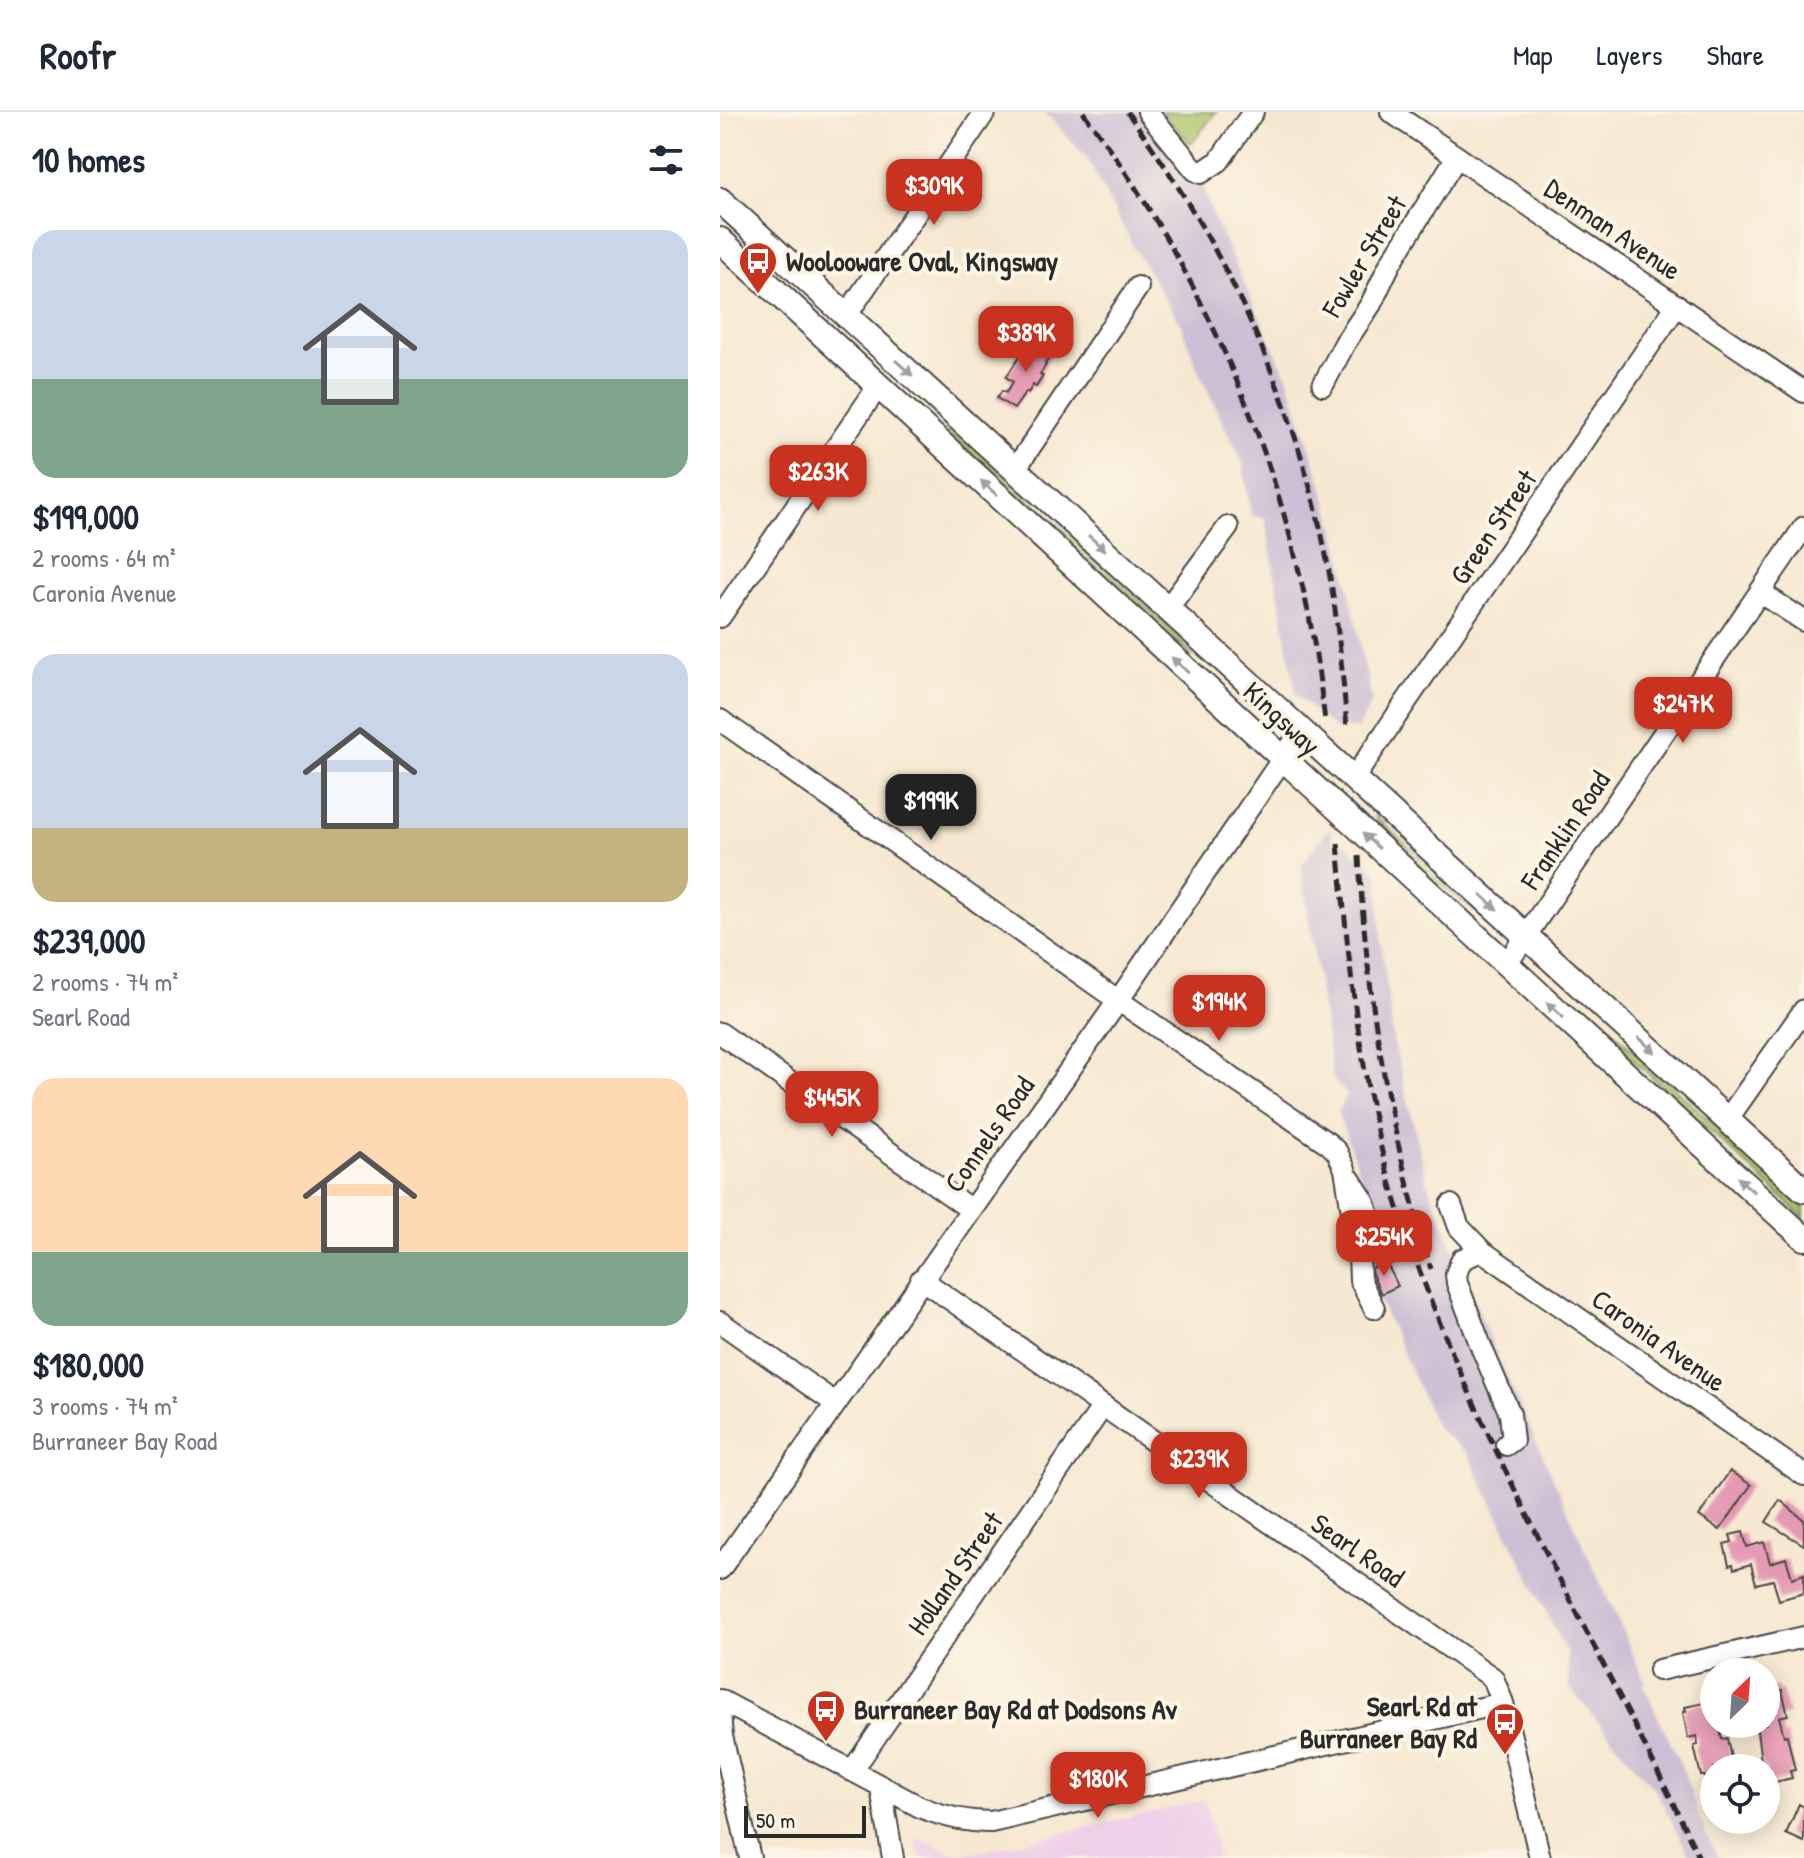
<!DOCTYPE html>
<html lang="en">
<head>
<meta charset="utf-8">
<style>
	:root { --surface:#fff; --page:#f6f6f7; --text:#1f2937; --muted:#747a83; --line:#e0e1e3; --accent:#c8321e }
	body { margin:0; font-family:"Patrick Hand",sans-serif; background:var(--page); color:var(--text); height:100vh; display:flex; flex-direction:column; font-size:30px; white-space:nowrap }
	* { box-sizing:border-box; margin:0 }
	p { font-size:26px; color:var(--muted) }
	.icon { flex:none; width:44px; height:44px; fill:none; stroke:currentColor; stroke-width:2; stroke-linecap:round; stroke-linejoin:round }
	.map { position:relative; flex:1; overflow:hidden }
	.drawer { display:flex; flex-direction:column; background:var(--surface); width:720px }
	.drawer>* { flex:none }
	.needle { width:52px; rotate:25deg }
	.fabs { position:absolute; left:980px; top:1546px; display:grid; gap:16px }
	.fabs a { display:grid; place-items:center; width:80px; height:80px; border-radius:50%; background:var(--surface); box-shadow:0 4px 20px #0003; font-size:40px }
	.scale { position:absolute; left:24px; bottom:20px; width:122px; box-sizing:border-box; padding-left:8px; border:4px solid #2b2b2b; border-top:0; font-size:22px; line-height:28px; white-space:nowrap; color:#2b2b2b; -webkit-text-stroke:6px #fcf5e5; paint-order:stroke }
	.price { position:absolute; translate:-50% -68px; padding:0 18px; border-radius:16px; background:var(--accent); color:#fff; font-size:26px; line-height:52px; filter:drop-shadow(0 2px 4px #0008) }
	.price::after { content:''; position:absolute; left:50%; top:48px; width:24px; height:18px; margin-left:-12px; background:inherit; clip-path:polygon(0 0,100% 0,50% 100%) }
	.price.active { background:#222; color:#fff }
	ul { padding:0; list-style:none }
	li { display:grid; align-content:center; gap:16px; height:424px; padding:0 32px }
	li span { display:grid; place-items:center; height:248px; border-radius:24px; color:#555 }
	li>.icon { margin-inline-start:auto }
	span .icon { width:144px; height:144px; fill:#fffc; stroke-width:1 }
	li b { font-size:34px }
	h2 { display:flex; justify-content:space-between; align-items:center; height:96px; padding:0 32px; font-size:34px }
	header { display:flex; align-items:center; gap:48px; box-sizing:border-box; height:112px; padding:0 40px; background:var(--surface); border-bottom:2px solid var(--line) }
	header strong { font-size:38px }
	nav { display:flex; gap:44px; margin-inline-start:auto; font-size:28px }
	main { display:flex; flex:1; min-height:0 }
	.map>svg:first-child { display:block }
	.built { fill:#eed0e8 }
	.industrial { fill:#ccbed4 }
	.green { fill:#a9c46b; stroke:#6a784b; stroke-width:2 }
	.building { fill:#e59ab4 }
	.lines { fill:none; stroke-linecap:round; stroke-linejoin:round }
	.minor-casing { stroke:#4a4744; stroke-width:24 }
	.major-casing { stroke:#4a4744; stroke-width:28 }
	.minor { stroke:#fff; stroke-width:20 }
	.major { stroke:#fff; stroke-width:24 }
	.rail { stroke:#2b2b2b; stroke-width:5; stroke-dasharray:12 6; stroke-linecap:butt }
	.oneway { fill:#a0a0a0 }
	.labels { text-anchor:middle; dominant-baseline:central; stroke-width:8; stroke-linejoin:round; paint-order:stroke }
	.street-label { font-size:28px; fill:#2b2b2b; stroke:#fcf5e5 }
	.poi-label { font-size:28px; font-weight:bold; fill:#2b2b2b; stroke:#fcf5e5; text-anchor:start }
</style>
</head>
<body>
<header>
<strong>Roofr</strong>
<nav><a>Map</a><a>Layers</a><a>Share</a></nav>
</header>
<main>
<section class="drawer">
<h2>10 homes<svg class="icon" aria-label="filters" viewBox="0 0 24 24"><path d="M4 7h16M4 17h16"/><circle cx="9" cy="7" r="2"/><circle cx="15" cy="17" r="2"/></svg></h2>
<ul>
<li><span style="background:linear-gradient(#c9d6e8 60%,#7fa58c 0)"><svg class="icon" aria-label="home" viewBox="0 0 24 24"><path d="M3 11l9-7 9 7M6 9v11h12V9"/></svg></span><div><b>$199,000</b><p>2 rooms · 64 m²</p><p>Caronia Avenue</p></div></li>
<li><span style="background:linear-gradient(#c9d6e8 70%,#c2b280 0)"><svg class="icon" aria-label="home" viewBox="0 0 24 24"><path d="M3 11l9-7 9 7M6 9v11h12V9"/></svg></span><div><b>$239,000</b><p>2 rooms · 74 m²</p><p>Searl Road</p></div></li>
<li><span style="background:linear-gradient(#ffd9b3 70%,#7fa58c 0)"><svg class="icon" aria-label="home" viewBox="0 0 24 24"><path d="M3 11l9-7 9 7M6 9v11h12V9"/></svg></span><div><b>$180,000</b><p>3 rooms · 74 m²</p><p>Burraneer Bay Road</p></div></li>
</ul>
</section>
<div class="map">
<svg width="1084" height="1746" viewBox="0 0 1084 1746">
	<rect width="100%" height="100%" fill="#fcf5e5"/>
	<filter id="ink" filterUnits="userSpaceOnUse"><feTurbulence type="fractalNoise" baseFrequency=".0125" numOctaves="2"/><feDisplacementMap in="SourceGraphic" scale="16" xChannelSelector="R" yChannelSelector="G"/><feConvolveMatrix kernelMatrix="1 2 1 2 8 2 1 2 1" color-interpolation-filters="sRGB"/></filter>
	<filter id="wash" filterUnits="userSpaceOnUse"><feTurbulence type="fractalNoise" baseFrequency=".006" numOctaves="4" result="noise"/><feDisplacementMap in="SourceGraphic" scale="32" xChannelSelector="R" yChannelSelector="G"/><feGaussianBlur stdDeviation="1.8" result="paint"/><feColorMatrix in="noise" values="0 0 0 0 0 0 0 0 0 0 0 0 0 0 0 0 0 1.4 0 .05"/><feComposite in="paint" operator="in"/></filter>
	<g filter="url(#wash)">
		<rect width="100%" height="100%" fill="#f7e8d1"/>
		<path class="built" d="M485 1688 498 1746H200L196 1726 237 1742 264 1739Z"/>
		<path class="industrial" d="M325 0H435L472 44 494 106 568 267 603 376 623 447 652 589 638 616 615 617 576 582 545 406 531 404 523 352 477 256 461 213 414 136 367 46Z
			M609 716 613 732 624 731 658 762 661 828 674 932 709 1076 777 1243 926 1571 923 1573 962 1655 986 1722 998 1746H971L936 1679 850 1576 847 1542 747 1340 717 1317 650 1167 646 1078 617 1000 627 982 613 968 581 754Z"/>
		<path class="green" d="M441 0H496L471 32Z
			M203 288 455 521 473 545 230 323Z
			M655 704 764 803 763 804C742 790 657 725 655 704Z
			M877 905 1084 1095V1106L905 940 875 906Z"/>
		<g id="blocks">
			<path class="building" d="M319 229 334 239 325 252 326 253 320 262 323 264 316 275 313 273 308 281 306 280 294 297 277 286 282 279 286 281 293 270 286 265 304 238 310 242Z
				M666 1150 678 1174 661 1182 650 1157Z
				M1010 1359 1031 1373 1000 1418 979 1404Z
				M1060 1388 1084 1408V1433L1046 1410Z
				M1023 1420 1027 1435 1044 1430 1050 1451 1066 1446 1072 1466 1084 1462V1481L1059 1488 1053 1468 1036 1472 1031 1452 1014 1457 1013 1452 1009 1453 1004 1432 1012 1430 1010 1423Z
				M1057 1574 1058 1578H1062L1068 1603 1059 1605 1064 1624 1067 1623 1075 1658 1070 1659 1072 1666 1051 1671 1049 1664 1046 1665V1656H1042L1036 1612H1046V1577Z
				M994 1589V1612H1008L1009 1616 1000 1618 1002 1627 1007 1626 1013 1656H994V1665L986 1667 985 1664H981L974 1634 978 1633 977 1624 968 1626 963 1600 966 1599 965 1595Z
				M1079 1692 1084 1695V1730L1066 1722Z"/>
		</g>
	</g>
	<g filter="url(#ink)">
		<use href="#blocks" fill-opacity="0" stroke="#4a4744" stroke-width="2"/>
		<g class="lines">
			<defs>
				<path id="minor" d="M428 0 475 58 481 61 499 49 533 0
					M671 0 1084 280
					M126 204 265 0
					M603 273 625 231 651 192 670 152 736 46
					M296 356 418 175
					M1040 480 1084 509
					M448 496 508 415
					M0 505 159 273
					M0 608 386 880 609 1032 617 1040 625 1057 639 1142 640 1168 654 1196
					M634 666 957 193
					M786 853 1084 415
					M0 921 250 1097
					M1007 1008 1084 898
					M630 1067 644 1089 663 1144
					M731 1093 739 1115 762 1139 1084 1363
					M762 1139 742 1147 736 1162 737 1171 762 1237 790 1302 793 1328 786 1333
					M201 1167 773 1566 783 1591 820 1746
					M0 1210 115 1291
					M0 1457 398 889 582 618
					M939 1558 1084 1525
					M0 1588 200 1695C224 1705 245 1710 271 1710L783 1591
					M0 1601 2 1624 30 1746
					M132 1659 383 1294
					M161 1676 173 1746"/>
				<path id="major" d="M0 88 1084 1078
					M0 128 1084 1126"/>
			</defs>
			<use href="#minor" class="minor-casing"/>
			<use href="#major" class="major-casing"/>
			<use href="#minor" class="minor"/>
			<use href="#major" class="major"/>
			<path class="rail" d="M363 0C474 148 551 319 588 500 596 536 600 572 605 608
				M407 0C498 123 564 262 599 411 615 478 622 549 627 617
				M618 731C628 846 640 972 674 1083 746 1316 877 1525 979 1746
				M639 744C646 885 670 1021 711 1157"/>
		</g>
		<defs><path id="oneway-solid" d="M-6-.8H1V-3.2L6.5 0L1 3.2V.8H-6Z" transform="scale(2)"/></defs>
		<g class="oneway">
			<use href="#oneway-solid" transform="translate(184 256) rotate(42)"/>
			<use href="#oneway-solid" transform="translate(269 376) rotate(-137)"/>
			<use href="#oneway-solid" transform="translate(377 431) rotate(42)"/>
			<use href="#oneway-solid" transform="translate(460 553) rotate(-137)"/>
			<use href="#oneway-solid" transform="translate(651 729) rotate(-137)"/>
			<use href="#oneway-solid" transform="translate(769 790) rotate(43)"/>
			<use href="#oneway-solid" transform="translate(835 898) rotate(-138)"/>
			<use href="#oneway-solid" transform="translate(927 933) rotate(43)"/>
			<use href="#oneway-solid" transform="translate(1026 1073) rotate(-138)"/>
		</g>
	</g>
	<defs>
		<symbol id="bus-pin" viewBox="-11 -11 22 30"><path d="M0 17L-7.5 6A9.5 9.5 0 1 1 7.5 6Z" fill="#c8321e" stroke="#fcf5e5"/><path d="M-5-6H5V4H4V6H2V4H-2V6H-4V4H-5ZM-3.5-4V0h7V-4ZM-3.5 1.2v1.5H-2V1.2ZM2 1.2v1.5H3.5V1.2Z" fill="#fff"/></symbol>
	</defs>
	<g fill-rule="evenodd">
		<use href="#bus-pin" x="16" y="127" width="44" height="60"/>
		<use href="#bus-pin" x="84" y="1575" width="44" height="60"/>
		<use href="#bus-pin" x="763" y="1588" width="44" height="60"/>
	</g>
	<g class="labels">
		<g class="street-label">
			<text transform="translate(893 117) rotate(34)">Denman Avenue</text>
			<text transform="translate(644 144) rotate(-59)">Fowler Street</text>
			<text transform="translate(773 415) rotate(-56)">Green Street</text>
			<text transform="translate(562 606) rotate(43)">Kingsway</text>
			<text transform="translate(845 718) rotate(-56)">Franklin Road</text>
			<text transform="translate(269 1022) rotate(-55)">Connels Road</text>
			<text transform="translate(939 1228) rotate(35)">Caronia Avenue</text>
			<text transform="translate(638 1438) rotate(35)">Searl Road</text>
			<text transform="translate(235 1461) rotate(-55)">Holland Street</text>
		</g>
		<g class="poi-label">
			<text x="66" y="149">Woolooware Oval, Kingsway</text>
			<text x="757" y="1594" text-anchor="end">Searl Rd at<tspan x="757" dy="32">Burraneer Bay Rd</tspan></text>
			<text x="134" y="1597">Burraneer Bay Rd at Dodsons Av</text>
		</g>
	</g>
</svg>
<div class="fabs">
<a><svg class="needle" viewBox="-14 -14 28 28"><path d="M0-13l5 13h-10z" fill="#e53935"/><path d="M0 13l5-13h-10z" fill="#747a83"/></svg></a>
<a><svg class="icon" aria-label="locate" viewBox="0 0 24 24"><circle cx="12" cy="12" r="6"/><path d="M12 2v4M12 18v4M2 12h4M18 12h4"/></svg></a>
</div>
<div class="scale">50 m</div>
<b class="price" style="left:214px;top:115px">$309K</b>
<b class="price" style="left:306px;top:262px">$389K</b>
<b class="price" style="left:98px;top:401px">$263K</b>
<b class="price" style="left:963px;top:633px">$247K</b>
<b class="price active" style="left:211px;top:730px">$199K</b>
<b class="price" style="left:499px;top:931px">$194K</b>
<b class="price" style="left:112px;top:1027px">$445K</b>
<b class="price" style="left:664px;top:1166px">$254K</b>
<b class="price" style="left:479px;top:1388px">$239K</b>
<b class="price" style="left:378px;top:1708px">$180K</b>
</div>
</main>
</body>
</html>
